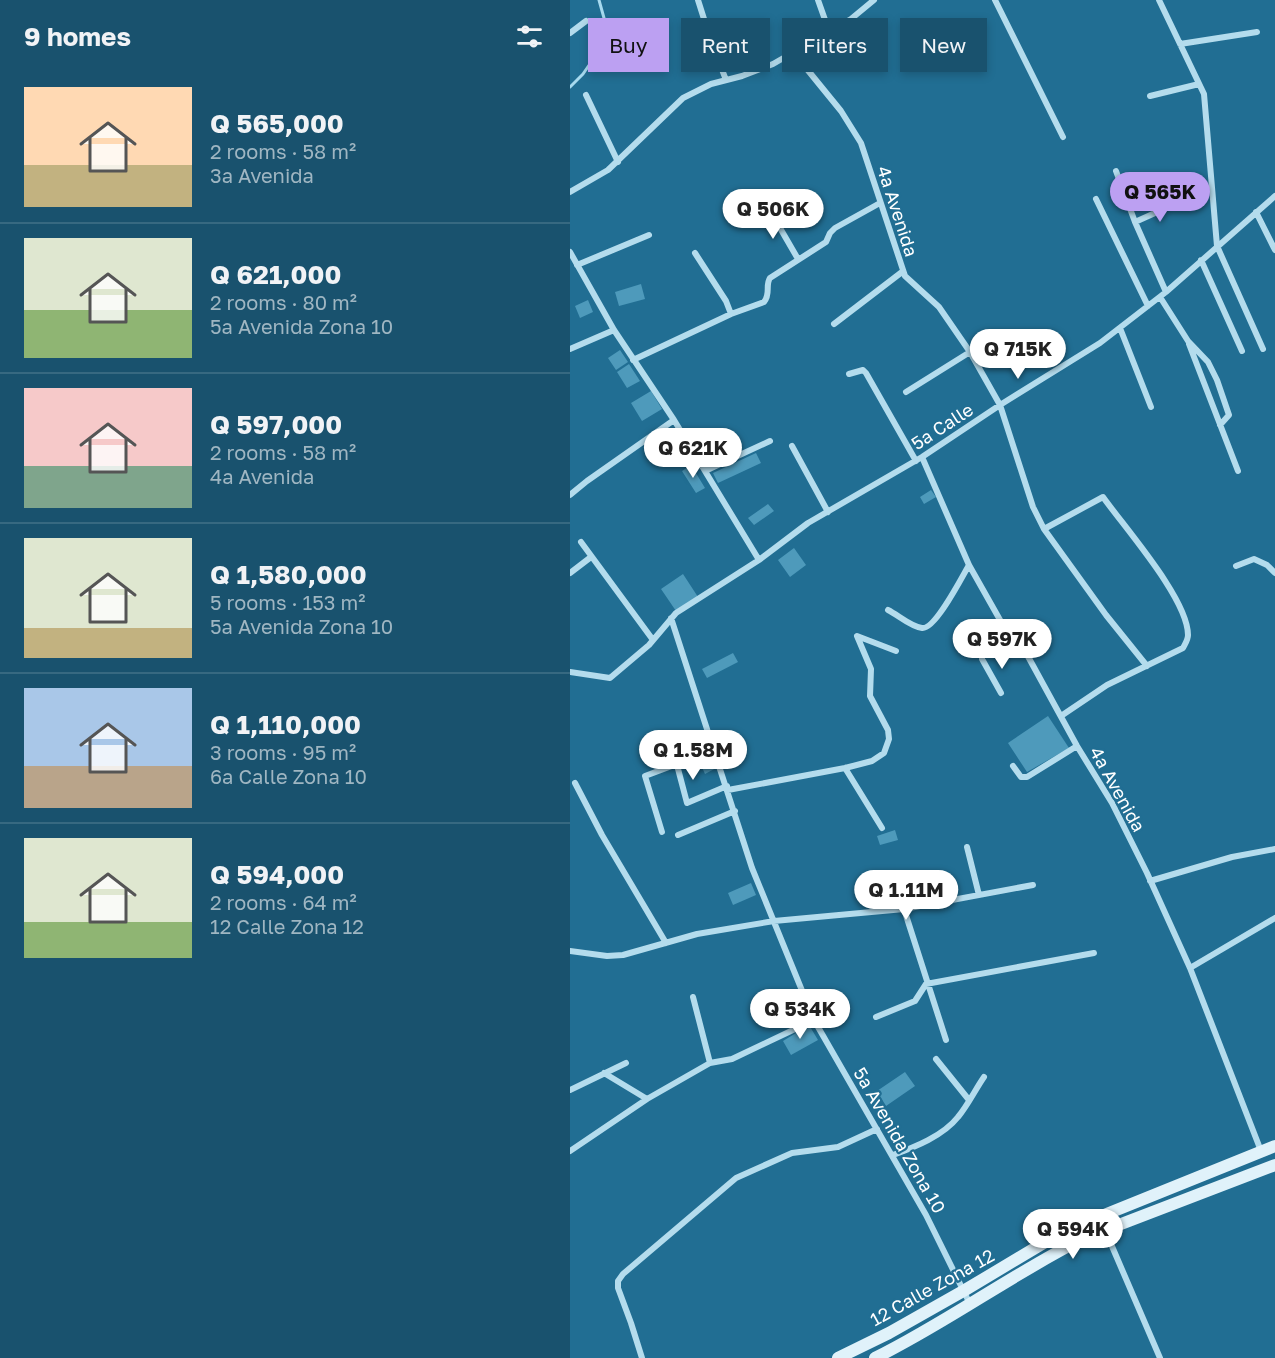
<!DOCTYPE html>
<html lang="en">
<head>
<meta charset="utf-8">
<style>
	:root { --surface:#19526e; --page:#265c76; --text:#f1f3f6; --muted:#9fb6c2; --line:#376981; --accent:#bca0f2 }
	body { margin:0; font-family:"Golos Text",sans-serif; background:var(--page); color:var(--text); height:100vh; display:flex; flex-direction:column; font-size:22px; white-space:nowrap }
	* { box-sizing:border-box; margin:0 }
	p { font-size:20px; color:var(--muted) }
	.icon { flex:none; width:33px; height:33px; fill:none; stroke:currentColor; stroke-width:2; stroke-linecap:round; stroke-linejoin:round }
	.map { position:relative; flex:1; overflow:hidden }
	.side { display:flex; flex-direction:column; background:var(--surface); width:570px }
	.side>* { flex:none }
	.top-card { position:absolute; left:18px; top:18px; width:570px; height:54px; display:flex; gap:12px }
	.price { position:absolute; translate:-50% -51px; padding:0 14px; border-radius:21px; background:#fff; color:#222; font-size:20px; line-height:39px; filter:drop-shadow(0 2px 3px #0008) }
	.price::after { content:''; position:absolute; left:50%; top:36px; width:18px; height:14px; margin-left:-9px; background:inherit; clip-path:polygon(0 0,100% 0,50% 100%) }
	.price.selected { background:var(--accent); color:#111 }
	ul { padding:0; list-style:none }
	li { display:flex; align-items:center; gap:18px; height:150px; padding:0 24px }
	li+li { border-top:2px solid var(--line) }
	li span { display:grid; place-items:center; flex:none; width:168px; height:120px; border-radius:0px; color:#555 }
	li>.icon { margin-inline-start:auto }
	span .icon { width:72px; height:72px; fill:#fffc; stroke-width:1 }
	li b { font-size:26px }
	h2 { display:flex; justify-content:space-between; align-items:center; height:72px; padding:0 24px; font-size:26px }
	.pill { padding:0 21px; border-radius:0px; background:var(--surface); box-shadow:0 3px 9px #0003; font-size:21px; line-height:54px }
	.pill.selected { background:var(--accent); color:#111 }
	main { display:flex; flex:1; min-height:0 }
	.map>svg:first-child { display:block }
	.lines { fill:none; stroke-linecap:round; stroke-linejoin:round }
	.stream { stroke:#a7daef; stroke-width:3 }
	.building { fill:#4e9abb }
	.street { stroke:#b4dced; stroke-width:6 }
	.secondary { stroke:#e0f2fa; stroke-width:12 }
	.labels { text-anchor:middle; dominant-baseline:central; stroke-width:4.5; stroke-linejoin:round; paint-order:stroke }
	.street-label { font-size:18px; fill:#fff; stroke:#216e93 }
</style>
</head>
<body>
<main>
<section class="side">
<h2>9 homes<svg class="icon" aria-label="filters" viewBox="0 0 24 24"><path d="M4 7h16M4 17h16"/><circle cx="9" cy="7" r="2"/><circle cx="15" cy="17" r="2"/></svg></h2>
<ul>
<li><span style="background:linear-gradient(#ffd9b3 65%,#c2b280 0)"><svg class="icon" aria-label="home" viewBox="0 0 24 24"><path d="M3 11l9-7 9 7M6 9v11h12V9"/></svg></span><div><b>Q 565,000</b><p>2 rooms · 58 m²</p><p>3a Avenida</p></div></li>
<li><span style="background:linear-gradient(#dfe7d0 60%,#8fb573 0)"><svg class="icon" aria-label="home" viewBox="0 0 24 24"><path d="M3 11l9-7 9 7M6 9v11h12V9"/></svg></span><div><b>Q 621,000</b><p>2 rooms · 80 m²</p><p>5a Avenida Zona 10</p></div></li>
<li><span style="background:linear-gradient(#f6c9c9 65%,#7fa58c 0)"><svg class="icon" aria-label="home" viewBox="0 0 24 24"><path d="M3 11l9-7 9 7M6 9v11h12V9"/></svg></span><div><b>Q 597,000</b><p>2 rooms · 58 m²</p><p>4a Avenida</p></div></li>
<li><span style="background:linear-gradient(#dfe7d0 75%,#c2b280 0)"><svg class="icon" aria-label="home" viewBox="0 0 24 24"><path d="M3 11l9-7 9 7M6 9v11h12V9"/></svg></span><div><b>Q 1,580,000</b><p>5 rooms · 153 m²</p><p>5a Avenida Zona 10</p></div></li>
<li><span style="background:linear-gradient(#a9c7e8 65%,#b9a48a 0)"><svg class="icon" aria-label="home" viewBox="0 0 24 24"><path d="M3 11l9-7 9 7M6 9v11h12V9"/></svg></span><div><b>Q 1,110,000</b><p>3 rooms · 95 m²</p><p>6a Calle Zona 10</p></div></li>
<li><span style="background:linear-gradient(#dfe7d0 70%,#8fb573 0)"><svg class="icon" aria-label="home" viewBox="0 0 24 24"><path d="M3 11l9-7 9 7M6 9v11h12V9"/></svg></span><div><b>Q 594,000</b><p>2 rooms · 64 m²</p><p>12 Calle Zona 12</p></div></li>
</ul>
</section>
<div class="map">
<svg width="705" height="1358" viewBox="0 0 705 1358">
	<rect width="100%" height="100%" fill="#216e93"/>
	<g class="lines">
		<path class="stream" d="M0 87 13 74 39 36 29 0"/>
	</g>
	<path class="building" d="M71 284 75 299 49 306 45 292Z
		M18 300 23 312 10 318 5 306Z
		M50 350 58 362 46 370 38 358Z
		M59 364 70 381 57 388 47 372Z
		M81 391 92 409 72 421 61 403Z
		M186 453 191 463 148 483 143 473Z
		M121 465 135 488 126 493 112 471Z
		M361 490 366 497 354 504 350 497Z
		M198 504 204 511 184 525 178 518Z
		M224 548 236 565 220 577 208 560Z
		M113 574 128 597 106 611 91 589Z
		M163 653 168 662 137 678 132 669Z
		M478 716 499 748 457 772 438 743Z
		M141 758 146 768 135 774 130 763Z
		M325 830 328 840 310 845 307 836Z
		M181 883 186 895 163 905 158 893Z
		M239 1025 248 1040 221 1055 213 1041Z
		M335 1072 345 1086 316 1106 307 1091Z"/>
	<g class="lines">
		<path class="street" d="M128 0 141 41 156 80
			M248 0 259 31
			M425 0 493 137
			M589 0 634 94 647 246 693 349
			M0 33 16 21
			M610 44 687 32
			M223 52 271 111 291 143 335 276 369 307 400 352 430 405 463 507 474 529 536 615 577 666
			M16 95 48 162
			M580 96 629 84
			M546 171 565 222 596 292
			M0 192 38 170 113 98 141 84 172 76 203 64 281 19 304 0
			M526 199 578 306
			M686 212 705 250
			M173 214 192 206 199 209 228 259
			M565 222 605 204
			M0 252 44 330 104 420 189 560
			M125 253 156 301 161 314
			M631 260 672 351
			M7 265 79 235
			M590 297 618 341 638 362 647 380 659 415 650 425
			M264 324 332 272
			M550 328 581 407
			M619 344 668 471
			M0 349 44 330
			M63 360 161 314 194 302C201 294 195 285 200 278L256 242 260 233 265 228 310 203
			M279 374 293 370 296 373 346 461
			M336 392 400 352
			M222 446 258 512
			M352 457 399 565 434 627 449 640 507 746 542 803 577 873 620 968 691 1151
			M135 471 200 441
			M0 495 17 481 104 420
			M474 529 533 497C555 528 618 599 618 635 618 640 615 644 613 648L537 685 491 716
			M11 542 83 640
			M666 566 684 559 697 565 705 573
			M0 573 21 557
			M318 610C328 615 341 627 352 628 365 630 392 577 399 565
			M101 618 182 868 244 1020 356 1215 400 1304
			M0 672 40 678 79 645 106 613 189 560 238 523 352 457 430 405 530 343 596 292 705 196
			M431 693 412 659V654L440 633
			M107 765 117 803 157 786
			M443 766 451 777H457L507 746
			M275 768 312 828
			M5 783 32 835 96 943
			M158 790 275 768 302 761 314 753 319 739 318 730 300 696 301 669 287 636 326 651
			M92 832 75 776 144 750
			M108 835 165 811
			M397 847 409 895
			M580 881 662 857 705 849
			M334 909 376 1040
			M0 951 37 956 53 955 127 934 204 921 334 909 463 885
			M620 968 705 918
			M123 997 140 1063
			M306 1017 345 1001 356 984 524 953
			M366 1059 399 1100
			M34 1073 77 1099
			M0 1090 56 1063
			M0 1151 77 1099 140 1063 162 1059 244 1020
			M323 1155C345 1147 373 1136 388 1117 398 1105 405 1090 414 1077
			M535 1230 590 1358
			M72 1358 61 1323 48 1288V1281L53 1274 166 1178 222 1153 268 1147 307 1129"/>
		<path class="secondary" d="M268 1358 319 1333 395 1290 492 1232 705 1146
			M305 1358C376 1323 441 1275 512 1239L705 1165"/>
	</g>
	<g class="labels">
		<g class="street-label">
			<text transform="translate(328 211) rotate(72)">4a Avenida</text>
			<text transform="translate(372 426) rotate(-33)">5a Calle</text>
			<text transform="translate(548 789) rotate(61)">4a Avenida</text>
			<text transform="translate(330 1140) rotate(60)">5a Avenida Zona 10</text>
			<text transform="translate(362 1287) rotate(-29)">12 Calle Zona 12</text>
		</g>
	</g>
</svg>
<b class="price selected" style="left:590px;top:223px">Q 565K</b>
<b class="price" style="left:203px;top:240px">Q 506K</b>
<b class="price" style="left:448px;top:380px">Q 715K</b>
<b class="price" style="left:123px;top:479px">Q 621K</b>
<b class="price" style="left:432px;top:670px">Q 597K</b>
<b class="price" style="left:123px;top:781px">Q 1.58M</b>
<b class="price" style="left:336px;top:921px">Q 1.11M</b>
<b class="price" style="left:230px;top:1040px">Q 534K</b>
<b class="price" style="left:503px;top:1260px">Q 594K</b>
<div class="top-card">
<a class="pill selected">Buy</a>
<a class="pill">Rent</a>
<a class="pill">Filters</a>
<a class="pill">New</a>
</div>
</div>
</main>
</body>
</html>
